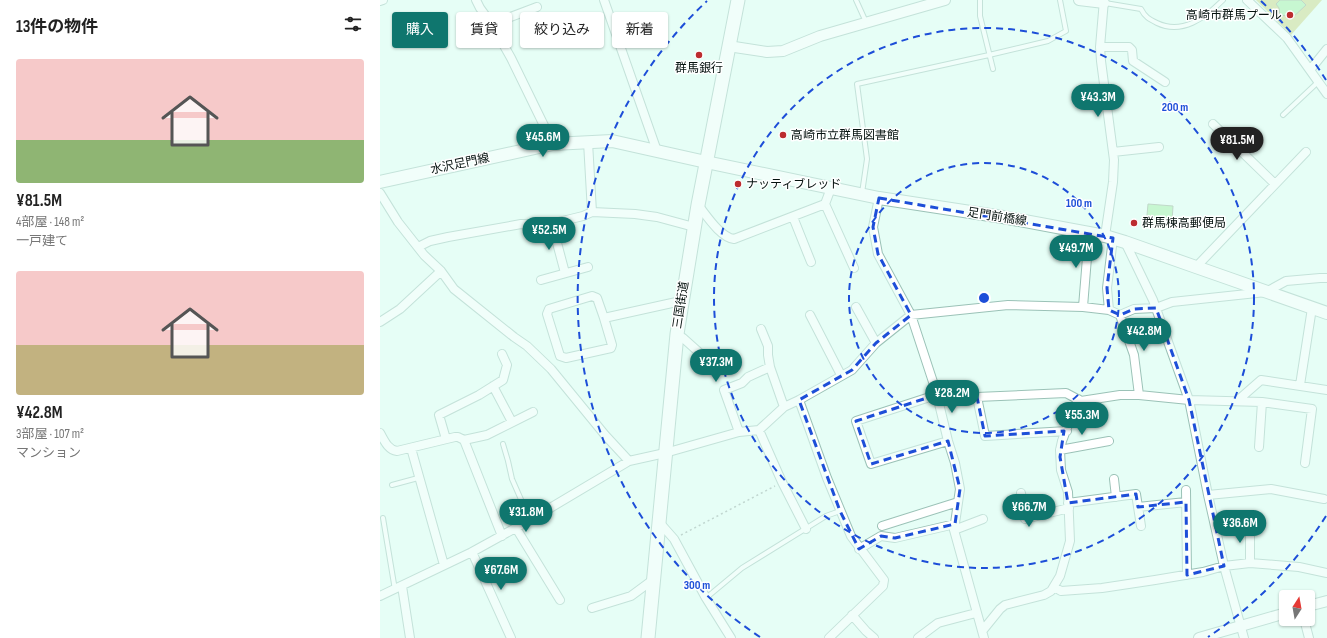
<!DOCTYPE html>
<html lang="ja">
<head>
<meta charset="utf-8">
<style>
	:root { --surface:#fff; --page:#f6f6f6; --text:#222; --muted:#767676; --accent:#0f766e }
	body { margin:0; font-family:"Sofia Sans Condensed","Noto Sans JP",sans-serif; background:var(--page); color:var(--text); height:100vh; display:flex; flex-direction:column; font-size:15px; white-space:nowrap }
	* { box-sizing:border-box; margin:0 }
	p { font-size:13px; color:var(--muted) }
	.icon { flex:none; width:22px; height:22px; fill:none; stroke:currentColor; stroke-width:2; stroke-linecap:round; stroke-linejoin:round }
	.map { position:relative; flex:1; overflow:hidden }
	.details { display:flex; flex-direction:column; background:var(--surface); width:380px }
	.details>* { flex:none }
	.banner { position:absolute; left:12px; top:12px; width:380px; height:36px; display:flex; gap:8px }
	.needle { width:26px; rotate:11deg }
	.tools { position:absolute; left:899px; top:590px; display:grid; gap:8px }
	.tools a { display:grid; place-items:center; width:36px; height:36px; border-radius:4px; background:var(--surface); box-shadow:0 1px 3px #0004; font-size:20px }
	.price { position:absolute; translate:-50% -34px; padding:0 9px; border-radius:14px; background:var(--accent); color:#fff; font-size:13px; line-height:26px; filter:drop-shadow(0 1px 2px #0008) }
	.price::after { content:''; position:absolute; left:50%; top:24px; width:12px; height:9px; margin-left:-6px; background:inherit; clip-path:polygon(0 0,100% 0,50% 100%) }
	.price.current { background:#222; color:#fff }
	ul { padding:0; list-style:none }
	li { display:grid; align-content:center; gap:8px; height:212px; padding:0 16px }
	li span { display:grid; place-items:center; height:124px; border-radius:4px; color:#555 }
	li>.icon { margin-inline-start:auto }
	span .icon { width:72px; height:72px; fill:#fffc; stroke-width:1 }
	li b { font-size:17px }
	h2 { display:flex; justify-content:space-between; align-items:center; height:48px; padding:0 16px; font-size:17px }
	.chip { padding:0 14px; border-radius:4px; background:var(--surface); box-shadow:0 1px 3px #0004; font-size:14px; line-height:36px }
	.chip.current { background:var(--accent); color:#fff }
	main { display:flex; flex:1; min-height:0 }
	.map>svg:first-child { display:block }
	.green { fill:#cad585 }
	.building { fill:#a2efa4; stroke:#94ac94 }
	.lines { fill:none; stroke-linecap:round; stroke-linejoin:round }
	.service-casing { stroke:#9bc2b7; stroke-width:6 }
	.minor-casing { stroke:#9bc2b7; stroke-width:10 }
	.tertiary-casing { stroke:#9bc2b7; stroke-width:12 }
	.secondary-casing { stroke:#9bc2b7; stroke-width:14 }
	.primary-casing { stroke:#9bc2b7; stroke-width:15 }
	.path { stroke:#94a8a2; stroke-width:1.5; stroke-dasharray:2 3; stroke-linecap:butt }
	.service { stroke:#fff; stroke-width:4 }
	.minor { stroke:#fff; stroke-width:8 }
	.tertiary { stroke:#fff; stroke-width:10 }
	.secondary { stroke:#fff; stroke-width:12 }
	.primary { stroke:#fff; stroke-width:13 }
	.marked { fill:none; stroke:#1d4ed8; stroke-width:3; stroke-dasharray:8 5; stroke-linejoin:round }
	.ring { fill:none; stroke:#1d4ed8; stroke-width:2; stroke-dasharray:7 5 }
	.poi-dot { fill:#bc2c2f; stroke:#fff; stroke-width:1.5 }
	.labels { text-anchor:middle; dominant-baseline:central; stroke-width:3; stroke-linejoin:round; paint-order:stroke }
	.poi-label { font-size:12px; fill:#05120f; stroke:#fff; text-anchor:start }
	.street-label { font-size:12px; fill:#05120f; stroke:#fff }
	.centre { fill:#1d4ed8; stroke:#fff; stroke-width:2 }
	.ring-label { font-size:12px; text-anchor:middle; font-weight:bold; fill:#1d4ed8; stroke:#fff; stroke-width:3; stroke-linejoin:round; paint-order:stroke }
</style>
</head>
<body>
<main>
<section class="details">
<h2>13件の物件<svg class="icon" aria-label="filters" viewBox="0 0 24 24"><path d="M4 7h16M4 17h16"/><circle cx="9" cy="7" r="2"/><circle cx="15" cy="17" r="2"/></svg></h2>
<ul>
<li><span style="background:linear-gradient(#f6c9c9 65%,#8fb573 0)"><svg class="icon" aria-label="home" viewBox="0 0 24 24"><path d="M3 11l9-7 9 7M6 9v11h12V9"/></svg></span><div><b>¥81.5M</b><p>4部屋 · 148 m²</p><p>一戸建て</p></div></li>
<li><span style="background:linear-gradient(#f6c9c9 60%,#c2b280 0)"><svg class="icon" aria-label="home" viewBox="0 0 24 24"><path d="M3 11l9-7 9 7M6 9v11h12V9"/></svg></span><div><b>¥42.8M</b><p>3部屋 · 107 m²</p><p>マンション</p></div></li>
</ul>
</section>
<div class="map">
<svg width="947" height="638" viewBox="0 0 947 638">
	<rect width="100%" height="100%" fill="#e6fef6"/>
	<path class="green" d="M876 0H942L911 35Z"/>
	<path class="building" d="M900 0H921L926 5 911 19 907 16 900 15 899 8 896 4Z
		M768 204 793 206 792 221 784 220 783 228 766 226Z"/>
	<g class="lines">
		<defs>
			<path id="service" d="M476 0 486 22
				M600 0V16L613 69
				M725 3 761 9C765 17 769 19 777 23 802 35 825 18 843 0
				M903 115 938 82
				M482 193 487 159 477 84 609 55 668 41 686 31 680 0
				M123 444 128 461 132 479 150 520
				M12 485 38 478
				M3 518 15 590
				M326 598 362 568 446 516 460 511"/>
			<path id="minor" d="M96 0 100 8 113 26 131 58 173 144
				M224 0 277 151
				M724 0 720 47 721 61 734 160 733 182 725 236
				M867 0 907 38 947 94
				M0 1 3 0
				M112 24 157 7
				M720 47H749L752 50 753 61 785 82
				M930 70 947 49
				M833 124 895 184
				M208 142 212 212
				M733 152 779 147
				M0 193 18 222 44 255 61 271 74 289 134 337 147 346 171 369 225 435 249 461
				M499 198 493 227 498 254 531 315 556 391 568 441 575 463 580 489 574 530 604 638
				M445 204 474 268
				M318 205C327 216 340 237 354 239L445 204 451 188
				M413 217 431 262
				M172 224 185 273
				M745 242 773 300 809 400 828 495 844 566 864 638
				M38 247 50 241 68 237 141 224 166 225 203 216 212 212 255 214 277 217 314 227
				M816 267 926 152
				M161 280 208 267
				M476 307 496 343
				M703 307 709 233
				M729 310 727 288 733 238
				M430 315 461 375
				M740 315 754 355 759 395
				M224 318 217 298 212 296 169 309 167 314 180 356 186 358 231 348 232 345 224 318 301 301
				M0 322 20 309 61 271
				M381 329 388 346V355L390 367 404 407
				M297 334 303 338 322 355
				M920 385 932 308
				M113 386 132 422
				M556 395 476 421 491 464 568 441
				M597 397 605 436 687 431
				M419 400 447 478 471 536 504 580 503 586 449 638
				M558 401 597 397 686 393 701 401 740 395H759L809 400 882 402 932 409 925 463
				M857 401 881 380 947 390
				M379 430 402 482 426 529
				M359 432 344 390 362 383 368 377 390 367
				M0 433C4 440 8 450 17 451L75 437H78L84 440 122 536
				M66 439 59 415 99 395 123 380 127 365 122 354
				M84 440 107 435 153 412
				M879 447 882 402
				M31 448 64 565
				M680 450 729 441
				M734 479 736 497
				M806 490 807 575
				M641 493 645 519 689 508
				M828 495 891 489 944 499
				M688 503 756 494 761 526
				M758 507 806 502
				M279 522 294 539 326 598 351 638
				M870 525V563
				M502 526 578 502
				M136 528 180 600
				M574 530 603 519
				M479 549 501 536 515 538 575 524
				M92 552 131 638
				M22 586 30 638
				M674 587 681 591 722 588 775 580 823 572 844 566 870 563 919 567 947 573
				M0 596 92 552 150 520 249 461 285 453 359 432 379 430 404 407 419 400 472 370 496 343 531 315 628 305 703 307 729 310 740 315 754 309 776 308 792 302 886 292 906 281 940 278H947
				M212 608 251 596 274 579
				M472 615 486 631 494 638
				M924 619 929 638
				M603 630 620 609 625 605 664 595 671 591 680 576 690 541 688 492 681 470 680 450 682 441 698 399
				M538 638 558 623 596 613"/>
			<path id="tertiary" d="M699 0 724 3
				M348 46 387 52 403 51 440 36 565 0
				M928 606 947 601
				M819 638 906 613"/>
			<path id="secondary" d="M0 182 173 144 232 141 326 162 499 198 623 217 725 236 745 242 816 267 947 313"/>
			<path id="primary" d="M268 638 297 334 318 205 358 0"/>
		</defs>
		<use href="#service" class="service-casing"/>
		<use href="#minor" class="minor-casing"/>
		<use href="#tertiary" class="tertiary-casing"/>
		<use href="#secondary" class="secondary-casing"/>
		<use href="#primary" class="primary-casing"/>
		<path class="path" d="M301 535 395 486"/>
		<use href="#service" class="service"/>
		<use href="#minor" class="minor"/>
		<use href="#tertiary" class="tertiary"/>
		<use href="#secondary" class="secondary"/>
		<use href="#primary" class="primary"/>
	</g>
	<path d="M0 0H947V638H0ZM499 198 733 238 727 288 729 310 740 315 754 309 776 308 809 400 844 566 807 575 806 502 758 507 756 494 688 503 680 457 684 431 605 436 597 397 558 401 556 395 476 421 491 464 568 441 580 489 575 524 515 538 501 536 479 549 460 511 419 400 472 370 496 343 531 315 498 254 493 227Z" fill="#e6fef6" fill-opacity=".55" fill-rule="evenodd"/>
	<path class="marked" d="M499 198 733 238 727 288 729 310 740 315 754 309 776 308 809 400 844 566 807 575 806 502 758 507 756 494 688 503 680 457 684 431 605 436 597 397 558 401 556 395 476 421 491 464 568 441 580 489 575 524 515 538 501 536 479 549 460 511 419 400 472 370 496 343 531 315 498 254 493 227Z"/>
	<g class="ring">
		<circle cx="604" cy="298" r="135"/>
		<circle cx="604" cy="298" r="270"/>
		<path d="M946 516A406 406 0 0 1 828 637M380 637A406 406 0 0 1 327 1M881 1A406 406 0 0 1 946 80"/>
	</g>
	<g class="poi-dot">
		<circle cx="910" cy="15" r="4"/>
		<circle cx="319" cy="55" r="4"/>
		<circle cx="403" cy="135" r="4"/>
		<circle cx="358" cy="184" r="4"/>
		<circle cx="754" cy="223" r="4"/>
	</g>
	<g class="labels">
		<g class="poi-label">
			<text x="902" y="15" text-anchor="end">高崎市群馬プール</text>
			<text x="319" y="68" text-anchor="middle">群馬銀行</text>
			<text x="411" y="135">高崎市立群馬図書館</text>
			<text x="366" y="184">ナッティブレッド</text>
			<text x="762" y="223">群馬棟高郵便局</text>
		</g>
		<g class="street-label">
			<text transform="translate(80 164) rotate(-12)">水沢足門線</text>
			<text transform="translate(617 217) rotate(9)">足門前橋線</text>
			<text transform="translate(301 305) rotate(-81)">三国街道</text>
		</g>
	</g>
	<circle cx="604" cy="298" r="6" class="centre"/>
	<g class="ring-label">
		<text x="795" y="111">200 m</text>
		<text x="699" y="207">100 m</text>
		<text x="317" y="589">300 m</text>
	</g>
</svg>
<div class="tools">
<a><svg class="needle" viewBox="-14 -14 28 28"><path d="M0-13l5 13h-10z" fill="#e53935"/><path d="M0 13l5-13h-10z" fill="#767676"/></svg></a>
</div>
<b class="price" style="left:718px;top:118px">¥43.3M</b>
<b class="price" style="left:163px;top:158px">¥45.6M</b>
<b class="price current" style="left:857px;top:161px">¥81.5M</b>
<b class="price" style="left:169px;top:251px">¥52.5M</b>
<b class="price" style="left:696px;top:269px">¥49.7M</b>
<b class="price" style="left:764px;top:352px">¥42.8M</b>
<b class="price" style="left:336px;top:383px">¥37.3M</b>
<b class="price" style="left:572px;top:414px">¥28.2M</b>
<b class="price" style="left:702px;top:436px">¥55.3M</b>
<b class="price" style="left:649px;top:528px">¥66.7M</b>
<b class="price" style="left:146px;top:533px">¥31.8M</b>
<b class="price" style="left:860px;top:544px">¥36.6M</b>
<b class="price" style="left:121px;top:591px">¥67.6M</b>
<div class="banner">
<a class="chip current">購入</a>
<a class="chip">賃貸</a>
<a class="chip">絞り込み</a>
<a class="chip">新着</a>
</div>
</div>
</main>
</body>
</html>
